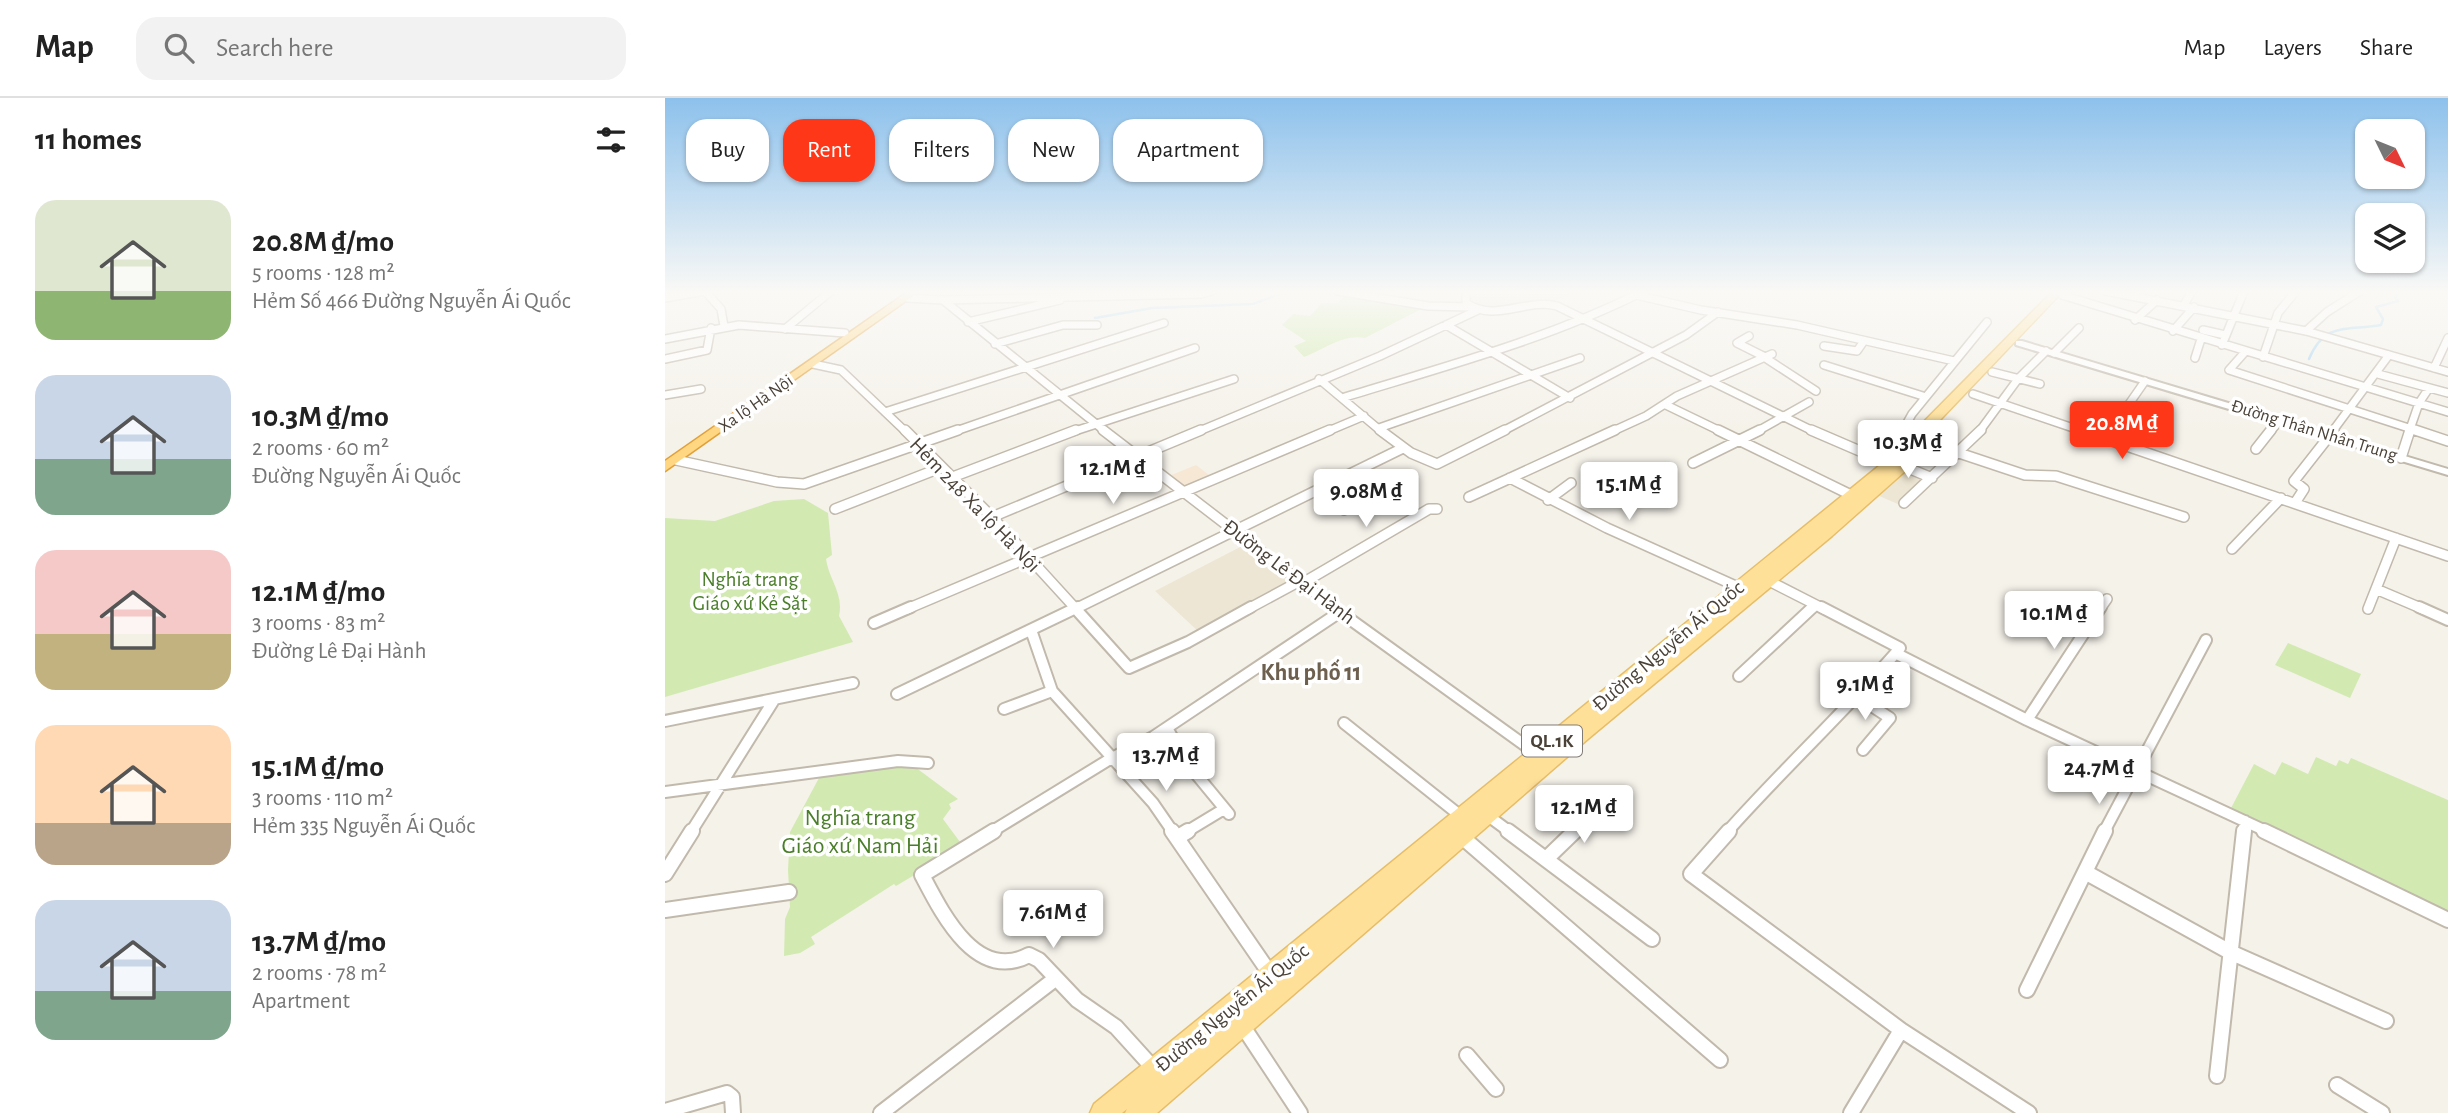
<!DOCTYPE html>
<html lang="en">
<head>
<meta charset="utf-8">
<style>
	:root { --surface:#fff; --page:#f2f2f2; --text:#222; --muted:#767676; --line:#e0e0e0; --accent:#fe3718 }
	body { margin:0; font-family:"Alegreya Sans",sans-serif; background:var(--page); color:var(--text); height:100vh; display:flex; flex-direction:column; font-size:26px; white-space:nowrap }
	* { box-sizing:border-box; margin:0 }
	p { font-size:23px; color:var(--muted) }
	.icon { flex:none; width:38px; height:38px; fill:none; stroke:currentColor; stroke-width:2; stroke-linecap:round; stroke-linejoin:round }
	.map { position:relative; flex:1; overflow:hidden }
	.details { display:flex; flex-direction:column; background:var(--surface); width:665px }
	.details>* { flex:none }
	.guide { position:absolute; left:21px; top:21px; width:665px; height:63px; display:flex; gap:14px }
	.needle { width:46px; rotate:133deg }
	.tools { position:absolute; left:1690px; top:21px; display:grid; gap:14px }
	.tools a { display:grid; place-items:center; width:70px; height:70px; border-radius:14px; background:var(--surface); box-shadow:0 2px 5px #0004; font-size:35px }
	.price { position:absolute; translate:-50% -60px; padding:0 16px; border-radius:7px; background:#fff; color:#222; font-size:23px; line-height:46px; filter:drop-shadow(0 2px 4px #0008) }
	.price::after { content:''; position:absolute; left:50%; top:42px; width:21px; height:16px; margin-left:-10px; background:inherit; clip-path:polygon(0 0,100% 0,50% 100%) }
	.price.current { background:var(--accent); color:#fff }
	ul { padding:0; list-style:none }
	li { display:flex; align-items:center; gap:21px; height:175px; padding:0 35px }
	li span { display:grid; place-items:center; flex:none; width:196px; height:140px; border-radius:21px; color:#555 }
	li>.icon { margin-inline-start:auto }
	span .icon { width:84px; height:84px; fill:#fffc; stroke-width:1 }
	li b { font-size:30px }
	h2 { display:flex; justify-content:space-between; align-items:center; height:84px; padding:0 35px; font-size:30px }
	.pill { padding:0 24px; border-radius:21px; background:var(--surface); box-shadow:0 2px 5px #0004; font-size:24px; line-height:63px }
	.pill.current { background:var(--accent); color:#fff }
	header { display:flex; align-items:center; gap:42px; box-sizing:border-box; height:98px; padding:0 35px; background:var(--surface); border-bottom:2px solid var(--line) }
	header strong { font-size:33px }
	nav { display:flex; gap:38px; margin-inline-start:auto; font-size:24px }
	.search { width:490px; height:63px; background:var(--page); display:flex; align-items:center; gap:18px; box-sizing:border-box; padding:0 24px; border-radius:21px; color:var(--muted); font-size:26px }
	main { display:flex; flex:1; min-height:0 }
	.map>svg:first-child { display:block }
	.commercial { fill:#f7e8d5 }
	.education { fill:#eee6d4 }
	.green { fill:#d2eab2 }
	.lines { fill:none; stroke-linecap:round; stroke-linejoin:round }
	.stream { stroke:#a6d4f2; stroke-width:2.5 }
	.minor-far3-casing { stroke:#c1b9ac; stroke-width:10 }
	.minor-far2-casing { stroke:#c1b9ac; stroke-width:12 }
	.minor-far1-casing { stroke:#c1b9ac; stroke-width:14 }
	.minor-casing { stroke:#c1b9ac; stroke-width:18 }
	.tertiary-casing { stroke:#c1b9ac; stroke-width:4 }
	.primary-casing { stroke:#e7be67; stroke-width:3 }
	.trunk-casing { stroke:#e1a038; stroke-width:3 }
	.minor-far3 { stroke:#fff; stroke-width:7 }
	.minor-far2 { stroke:#fff; stroke-width:9 }
	.minor-far1 { stroke:#fff; stroke-width:10 }
	.minor { stroke:#fff; stroke-width:14 }
	.tertiary { fill:#fff; fill-rule:evenodd }
	.primary { fill:#ffe099; fill-rule:evenodd }
	.trunk { fill:#ffd682; fill-rule:evenodd }
	.labels { text-anchor:middle; dominant-baseline:central; stroke-width:7; stroke-linejoin:round; paint-order:stroke }
	.far-street-label { font-size:18px; fill:#4a4238; stroke:#fff }
	.shield { fill:#fff; stroke:#807b74; stroke-width:2 }
	.shield-label { font-size:19px; font-weight:bold; fill:#4a4238 }
	.street-label { font-size:21px; fill:#4a4238; stroke:#fff }
	.park-label { font-size:21px; fill:#4a7e29; stroke:#fff }
	.quarter-label { font-size:24px; font-weight:bold; fill:#6d604f; stroke:#fff }
	.near-park-label { font-size:24px; fill:#4a7e29; stroke:#fff }
</style>
</head>
<body>
<header>
<strong>Map</strong>
<div class="search"><svg class="icon" aria-label="search" viewBox="0 0 24 24"><circle cx="10" cy="10" r="6"/><path d="M15 15l6 6"/></svg>Search here</div>
<nav><a>Map</a><a>Layers</a><a>Share</a></nav>
</header>
<main>
<section class="details">
<h2>11 homes<svg class="icon" aria-label="filters" viewBox="0 0 24 24"><path d="M4 7h16M4 17h16"/><circle cx="9" cy="7" r="2"/><circle cx="15" cy="17" r="2"/></svg></h2>
<ul>
<li><span style="background:linear-gradient(#dfe7d0 65%,#8fb573 0)"><svg class="icon" aria-label="home" viewBox="0 0 24 24"><path d="M3 11l9-7 9 7M6 9v11h12V9"/></svg></span><div><b>20.8M ₫/mo</b><p>5 rooms · 128 m²</p><p>Hẻm Số 466 Đường Nguyễn Ái Quốc</p></div></li>
<li><span style="background:linear-gradient(#c9d6e8 60%,#7fa58c 0)"><svg class="icon" aria-label="home" viewBox="0 0 24 24"><path d="M3 11l9-7 9 7M6 9v11h12V9"/></svg></span><div><b>10.3M ₫/mo</b><p>2 rooms · 60 m²</p><p>Đường Nguyễn Ái Quốc</p></div></li>
<li><span style="background:linear-gradient(#f6c9c9 60%,#c2b280 0)"><svg class="icon" aria-label="home" viewBox="0 0 24 24"><path d="M3 11l9-7 9 7M6 9v11h12V9"/></svg></span><div><b>12.1M ₫/mo</b><p>3 rooms · 83 m²</p><p>Đường Lê Đại Hành</p></div></li>
<li><span style="background:linear-gradient(#ffd9b3 70%,#b9a48a 0)"><svg class="icon" aria-label="home" viewBox="0 0 24 24"><path d="M3 11l9-7 9 7M6 9v11h12V9"/></svg></span><div><b>15.1M ₫/mo</b><p>3 rooms · 110 m²</p><p>Hẻm 335 Nguyễn Ái Quốc</p></div></li>
<li><span style="background:linear-gradient(#c9d6e8 65%,#7fa58c 0)"><svg class="icon" aria-label="home" viewBox="0 0 24 24"><path d="M3 11l9-7 9 7M6 9v11h12V9"/></svg></span><div><b>13.7M ₫/mo</b><p>2 rooms · 78 m²</p><p>Apartment</p></div></li>
</ul>
</section>
<div class="map">
<svg width="1783" height="1015" viewBox="0 0 1783 1015">
	<rect width="100%" height="100%" fill="#f5f2ea"/>
	<path class="commercial" d="M531 367 548 380 521 391 504 378Z"/>
	<path class="education" d="M804 193H914L887 204 872 202 842 211 815 212 804 204Z
		M1241 371 1265 381 1235 407 1212 397Z
		M581 446 628 484 535 535 490 493Z"/>
	<path class="green" d="M682 196 760 209 700 240C677 236 659 252 639 259L629 248 641 243 617 227 628 216 645 218 657 205H673Z
		M139 401 163 415 167 457 161 461C164 482 179 496 174 518L188 544 0 599V420L50 423 109 403Z
		M1623 545 1696 576 1685 600 1610 567Z
		M1651 659 1671 668 1674 662 1683 666 1686 660 1783 702V818L1565 712 1589 666 1610 677 1617 664 1643 676Z
		M239 667 250 669 293 701 284 706 286 710 278 721 298 748 231 788 229 786 146 839 150 846 135 855 119 858 120 821 125 809 123 772 125 734 155 678Z"/>
	<g class="lines">
		<path class="stream" d="M430 220 487 210 588 206 622 193
			M1644 261C1660 223 1682 233 1716 227L1718 221 1711 209 1733 203 1730 199 1736 193"/>
		<defs>
			<path id="minor-far3" d="M672 193 763 208 806 209
				M801 193V205C830 225 860 200 892 208L1150 334
				M1441 193 1641 233 1783 274
				M971 197 1036 212 1132 227 1289 263
				M1397 197 1783 314
				M0 200 40 193 56 211 59 228
				M242 200 278 202 441 334
				M278 202 536 196 547 193
				M1519 207 1527 193
				M1470 222 1492 202
				M303 224 395 202
				M781 227 905 300
				M120 231 166 193
				M1538 232 1560 237
				M1508 233 1529 209
				M1641 233 1662 214 1695 193
				M1084 238 1072 245 1100 259
				M0 241 74 227 180 235
				M330 246 398 227H432
				M1557 247 1579 193
				M1159 248 1192 253 1199 243
				M1580 254 1564 272 1756 334
				M1389 255 1414 230
				M1099 259 1151 293
				M1598 259 1613 215 1631 193
				M1530 260 1536 241
				M0 261 42 252 46 230
				M148 266 176 272 241 334
				M1159 267 1261 299
				M1769 270 1783 240
				M1327 274 1375 286
				M1713 276 1783 295
				M654 281 717 334
				M1308 296 1420 334
				M0 297 36 291
				M677 300C778 269 880 242 975 195
				M1464 306 1480 283
				M1001 307 1057 334
				M220 314 499 225
				M714 330 915 260
				M288 334 530 250
				M407 334 569 281
				M532 334 715 258 813 212
				M661 334 699 318
				M836 334 1021 237 1053 214
				M946 334 981 318 1012 298 1107 256
				M1091 334 1144 304
				M1237 334 1247 316 1322 224
				M1314 334 1353 281 1381 253
				M1605 334 1615 322
				M1667 334 1724 257
				M1744 334 1754 305 1764 290"/>
			<path id="minor-far2" d="M240 332 327 419 411 511
				M438 332 671 511
				M715 332 746 355 772 366 840 332
				M1053 332 1186 397
				M1146 332 1225 366
				M1415 332 1783 458
				M1750 332 1783 343
				M1591 351 1606 332
				M1294 355 1360 377 1391 378 1519 419
				M1236 356 1234 340 1238 332
				M1736 360 1745 332
				M11 362 112 384 139 386 293 332
				M1028 365 1095 332
				M1238 368 1267 380
				M285 380 411 332
				M845 380 942 430 1073 489
				M652 392 679 412
				M804 399 950 332
				M883 402 906 385
				M1239 405 1316 332
				M1630 405 1639 391 1629 383 1669 332
				M170 411 275 370
				M327 419 536 332
				M1567 451 1616 400
				M1104 483 1159 511
				M636 486 764 411H772
				M1711 491 1758 511
				M242 511 665 332
				M410 511 738 350
				M583 511 633 484
				M1146 511 1151 507
				M1435 511 1442 501
				M1703 511 1731 440"/>
			<path id="minor-far1" d="M409 509 464 570 523 544 586 509
				M668 509 872 656
				M1754 509 1783 522
				M209 525 246 509
				M366 532 387 593 488 705 508 734
				M1232 556 1362 622 1603 734
				M1074 578 1148 509
				M232 596 413 509
				M1193 599 1225 620 1198 652
				M339 611 387 593
				M1362 622 1436 509
				M0 623 188 585
				M679 625 797 719
				M502 630 522 665 564 716
				M0 694 233 663 263 665
				M822 717 845 734
				M26 734 109 602
				M326 734 445 661 488 639 675 514
				M521 734 559 711
				M908 734 934 709
				M1062 734C1118 671 1180 614 1235 550L1156 509
				M1439 734 1541 542
				M1579 734 1580 723"/>
			<path id="minor" d="M329 733 257 777C277 815 311 885 364 857L374 862 412 902 451 929 490 972
				M507 733 606 877
				M843 733 987 841
				M1064 733 1026 776 1236 932 1364 1015
				M1599 733 1783 822
				M513 739 523 733
				M797 739 1055 962
				M881 761 910 733
				M1420 774 1565 854 1721 923
				M0 776 27 733
				M0 812 124 794
				M1362 892 1440 733
				M577 927 635 1015
				M802 957 831 991
				M1552 978 1579 733
				M1672 987 1717 1015
				M0 1013 62 995 67 999 68 1015
				M216 1015 390 881
				M1186 1015 1236 932"/>
			<path id="tertiary" d="M1351 243H1357L1783 371V377L1351 247Z"/>
			<path id="primary" d="M1388 193H1398L1235 364 1251 352 1256 353V359L1167 438 924 640 492 1015H460L462 1011 457 1015H425L429 1006 1220 363Z"/>
			<path id="trunk" d="M244 193H255L0 373V363Z"/>
		</defs>
		<use href="#minor-far3" class="minor-far3-casing"/>
		<use href="#minor-far2" class="minor-far2-casing"/>
		<use href="#minor-far1" class="minor-far1-casing"/>
		<use href="#minor" class="minor-casing"/>
		<use href="#tertiary" class="tertiary-casing"/>
		<use href="#primary" class="primary-casing"/>
		<use href="#trunk" class="trunk-casing"/>
		<use href="#minor-far3" class="minor-far3"/>
		<use href="#minor-far2" class="minor-far2"/>
		<use href="#minor-far1" class="minor-far1"/>
		<use href="#minor" class="minor"/>
		<use href="#tertiary" class="tertiary"/>
		<use href="#primary" class="primary"/>
		<use href="#trunk" class="trunk"/>
	</g>
	<linearGradient id="sky" x2="0" y2="1"><stop stop-color="#8dc1ec"/><stop offset="0.58" stop-color="#faf9f6"/><stop offset="1" stop-color="#faf9f6" stop-opacity="0"/></linearGradient>
	<rect width="1783" height="335" fill="url(#sky)"/>
	<g class="labels">
		<g class="far-street-label">
			<text transform="translate(91 306) rotate(-35)">Xa lộ Hà Nội</text>
			<text transform="translate(1649 333) rotate(17)">Đường Thân Nhân Trung</text>
		</g>
		<rect class="shield" x="857" y="627.5" width="60" height="31" rx="5"/>
		<g class="shield-label">
			<text x="887" y="643">QL.1K</text>
		</g>
		<g class="street-label">
			<text transform="translate(310 407) rotate(46)">Hẻm 248 Xa lộ Hà Nội</text>
			<text transform="translate(624 474) rotate(37)">Đường Lê Đại Hành</text>
			<text transform="translate(1003 548) rotate(-40)">Đường Nguyễn Ái Quốc</text>
			<text transform="translate(567 910) rotate(-39)">Đường Nguyễn Ái Quốc</text>
		</g>
		<g class="park-label">
			<text x="85" y="481">Nghĩa trang<tspan x="85" dy="24">Giáo xứ Kẻ Sặt</tspan></text>
		</g>
		<g class="quarter-label">
			<text x="646" y="575">Khu phố 11</text>
		</g>
		<g class="near-park-label">
			<text x="195" y="720">Nghĩa trang<tspan x="195" dy="28">Giáo xứ Nam Hải</tspan></text>
		</g>
	</g>
</svg>
<div class="tools">
<a><svg class="needle" viewBox="-14 -14 28 28"><path d="M0-13l5 13h-10z" fill="#e53935"/><path d="M0 13l5-13h-10z" fill="#767676"/></svg></a>
<a><svg class="icon" aria-label="layers" viewBox="0 0 24 24"><path d="M12 4l9 5-9 5-9-5zM3 14l9 5 9-5"/></svg></a>
</div>
<b class="price current" style="left:1457px;top:363px">20.8M ₫</b>
<b class="price" style="left:1243px;top:382px">10.3M ₫</b>
<b class="price" style="left:448px;top:408px">12.1M ₫</b>
<b class="price" style="left:964px;top:424px">15.1M ₫</b>
<b class="price" style="left:701px;top:431px">9.08M ₫</b>
<b class="price" style="left:1389px;top:553px">10.1M ₫</b>
<b class="price" style="left:1200px;top:624px">9.1M ₫</b>
<b class="price" style="left:501px;top:695px">13.7M ₫</b>
<b class="price" style="left:1434px;top:708px">24.7M ₫</b>
<b class="price" style="left:919px;top:747px">12.1M ₫</b>
<b class="price" style="left:388px;top:852px">7.61M ₫</b>
<div class="guide">
<a class="pill">Buy</a>
<a class="pill current">Rent</a>
<a class="pill">Filters</a>
<a class="pill">New</a>
<a class="pill">Apartment</a>
</div>
</div>
</main>
</body>
</html>
